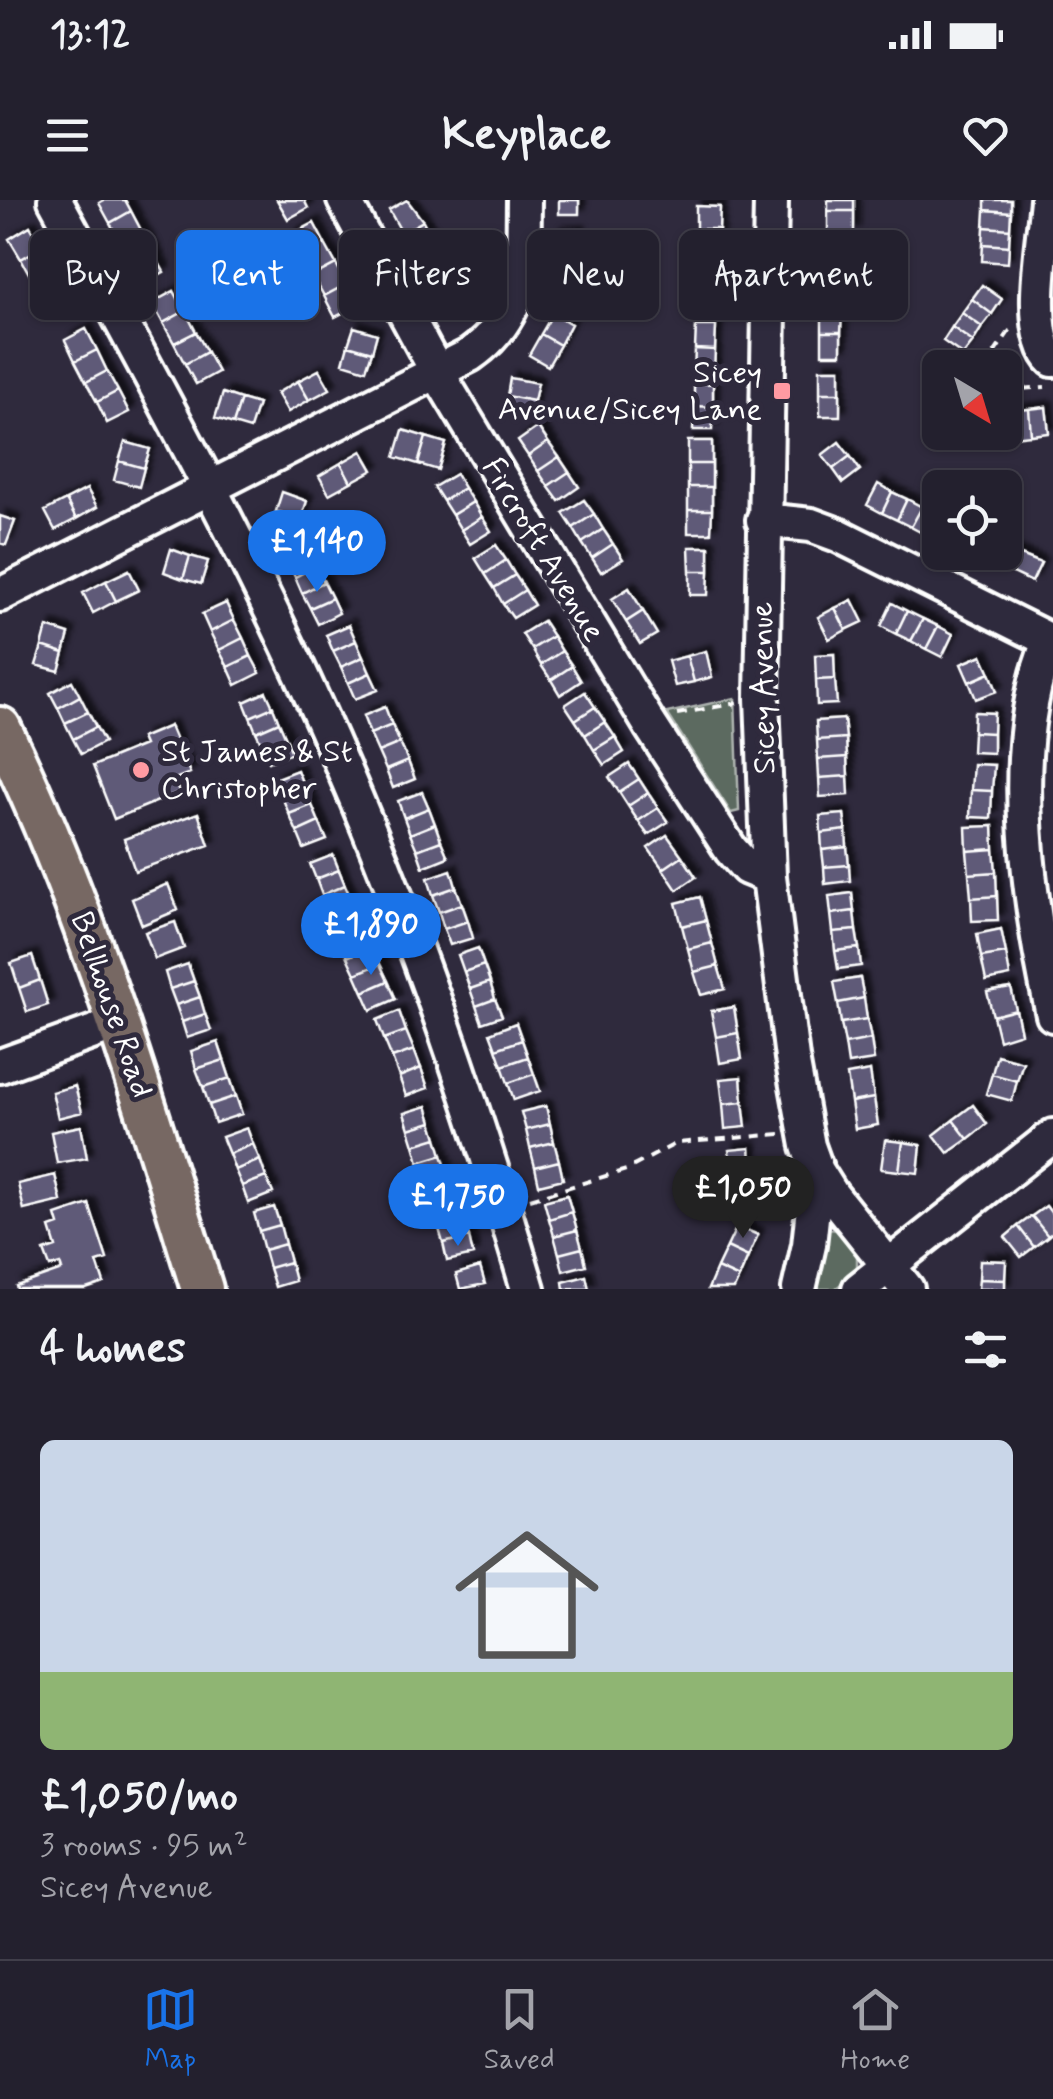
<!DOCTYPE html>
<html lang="en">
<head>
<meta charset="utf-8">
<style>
	:root { --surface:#23202e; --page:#2f2d3a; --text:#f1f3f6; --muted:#a3a3aa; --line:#403e4a; --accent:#1a73e8 }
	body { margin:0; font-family:Mynerve,sans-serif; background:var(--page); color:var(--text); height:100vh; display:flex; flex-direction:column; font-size:38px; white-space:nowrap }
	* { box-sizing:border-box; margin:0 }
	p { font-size:32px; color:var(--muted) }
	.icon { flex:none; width:55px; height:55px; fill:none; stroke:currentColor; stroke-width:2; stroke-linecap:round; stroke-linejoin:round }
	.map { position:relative; height:1089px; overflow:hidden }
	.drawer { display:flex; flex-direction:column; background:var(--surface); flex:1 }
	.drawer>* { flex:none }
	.top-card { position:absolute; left:30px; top:30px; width:995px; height:90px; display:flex; gap:20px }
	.needle { width:65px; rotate:142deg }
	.buttons { position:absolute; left:922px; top:150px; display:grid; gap:20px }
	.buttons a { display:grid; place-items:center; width:100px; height:100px; border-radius:15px; background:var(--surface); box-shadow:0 2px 8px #0004,0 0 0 2px var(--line); font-size:50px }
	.price { position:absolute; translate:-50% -85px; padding:0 22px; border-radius:35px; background:var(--accent); color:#fff; font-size:32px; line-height:65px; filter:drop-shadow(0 2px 5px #0008) }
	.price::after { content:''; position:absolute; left:50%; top:60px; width:30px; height:22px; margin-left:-15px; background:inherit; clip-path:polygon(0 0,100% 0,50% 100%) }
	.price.current { background:#222; color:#fff }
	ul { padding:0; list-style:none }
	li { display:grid; align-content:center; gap:20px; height:530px; padding:0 40px }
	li+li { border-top:2px solid var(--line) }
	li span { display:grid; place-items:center; height:310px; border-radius:15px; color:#555 }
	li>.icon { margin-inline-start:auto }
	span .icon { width:180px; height:180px; fill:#fffc; stroke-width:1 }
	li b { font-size:42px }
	h2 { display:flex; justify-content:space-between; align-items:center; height:120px; padding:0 40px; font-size:42px }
	.chip { padding:0 35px; border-radius:15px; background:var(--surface); box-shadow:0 2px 8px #0004,0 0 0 2px var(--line); font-size:35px; line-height:90px }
	.chip.current { background:var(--accent); color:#fff }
	.status { display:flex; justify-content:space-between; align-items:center; height:70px; padding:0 50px; background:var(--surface); direction:ltr }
	.status svg { height:28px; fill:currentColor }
	header { display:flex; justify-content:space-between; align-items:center; height:130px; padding:0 40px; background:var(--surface); font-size:45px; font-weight:700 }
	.tab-bar { display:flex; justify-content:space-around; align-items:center; height:140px; border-top:2px solid var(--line); background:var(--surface); font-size:28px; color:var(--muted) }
	.tab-bar a { display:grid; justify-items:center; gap:5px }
	.tab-bar .current { color:var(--accent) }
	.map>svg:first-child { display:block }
	.green { fill:#5c6a60; stroke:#aeb4b0; stroke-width:2.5 }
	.building { fill:#5f5a78; stroke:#fff; stroke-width:2.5; filter:url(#shadow) }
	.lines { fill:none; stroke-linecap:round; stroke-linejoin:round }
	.minor-casing { stroke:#fff; stroke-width:40 }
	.major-casing { stroke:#fff; stroke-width:48 }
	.path { stroke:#fff; stroke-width:4; stroke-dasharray:10 8; stroke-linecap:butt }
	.minor { stroke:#2f2a3d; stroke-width:32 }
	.major { stroke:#776864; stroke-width:40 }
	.poi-dot { fill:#ff9aa2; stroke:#2f2a3d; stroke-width:4 }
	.labels { text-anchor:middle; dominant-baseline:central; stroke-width:10; stroke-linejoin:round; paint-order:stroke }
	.poi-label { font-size:32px; fill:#fff; stroke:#2f2a3d; text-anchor:end }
	.street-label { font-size:32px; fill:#fff; stroke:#2f2a3d }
</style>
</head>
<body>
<div class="status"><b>13:12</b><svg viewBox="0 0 49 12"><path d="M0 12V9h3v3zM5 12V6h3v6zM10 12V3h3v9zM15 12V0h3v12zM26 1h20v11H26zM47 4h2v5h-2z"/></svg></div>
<header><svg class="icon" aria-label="menu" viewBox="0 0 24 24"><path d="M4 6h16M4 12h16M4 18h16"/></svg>Keyplace<svg class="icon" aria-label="heart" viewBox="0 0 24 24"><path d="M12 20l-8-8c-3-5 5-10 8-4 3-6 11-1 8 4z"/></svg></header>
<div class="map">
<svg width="1053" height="1089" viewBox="0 0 1053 1089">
	<defs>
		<filter id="shadow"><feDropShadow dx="6" dy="-6" stdDeviation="2.5" flood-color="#0009"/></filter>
	</defs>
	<rect width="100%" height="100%" fill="#2f2a3d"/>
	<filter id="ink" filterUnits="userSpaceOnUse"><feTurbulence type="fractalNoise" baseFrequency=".01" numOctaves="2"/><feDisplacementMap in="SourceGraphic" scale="20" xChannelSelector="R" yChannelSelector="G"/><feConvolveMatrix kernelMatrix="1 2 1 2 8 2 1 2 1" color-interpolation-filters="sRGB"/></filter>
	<g filter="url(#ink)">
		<path class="green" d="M735 498 739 611 731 613 667 513Z
			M827 1029 840 1030 857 1054V1071L835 1089H809Z"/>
		<path class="building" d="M104 0H125L131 11 110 23 99 3Z
			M277 0H304L308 8 288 19Z
			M407 0 423 21 402 33 389 10Z
			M559 0H579V14H559Z
			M828 0H854V11H828Z
			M985 0H1011V12L985 10Z
			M696 6 720 7 719 29H696Z
			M985 10 1011 12 1010 29 984 27Z
			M131 11 142 32 121 43 110 23Z
			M828 11H854V32L828 33Z
			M423 21 435 44 415 55 402 33Z
			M314 23 325 44 302 56 291 35Z
			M30 26 42 47 21 59 9 39Z
			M984 27 1010 29 1009 46 983 44Z
			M696 29H719L718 51H696Z
			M142 32 153 52 132 63 121 43Z
			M579 32 580 50H555V33Z
			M325 44 336 64 313 76 302 56Z
			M435 44 445 60 425 72 415 55Z
			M983 44 1009 46 1008 63 982 61Z
			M42 47 53 67 32 79 21 59Z
			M555 50H580V67H556Z
			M153 52 164 72 143 83 132 63Z
			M844 52V74H822V53Z
			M336 64 347 84 324 96 313 76Z
			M53 67 65 87 44 99 32 79Z
			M556 67H580V84H556Z
			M694 67H716L715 90 693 89Z
			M822 74H844V95L822 96Z
			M444 77 463 80 458 107 439 103Z
			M463 80 482 84 477 110 458 107Z
			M347 84 358 105 335 117 324 96Z
			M556 84H580V101H556Z
			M982 85 1002 99 992 114 972 99Z
			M65 87 77 107 56 120 44 99Z
			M693 89 715 90V113L692 112Z
			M174 91 185 111 163 123 152 103Z
			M972 99 992 114 982 127 962 113Z
			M185 111 196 132 174 143 163 123Z
			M822 111H842L841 132H822Z
			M553 113 571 124 560 145 541 134Z
			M962 113 982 127 973 142 952 127Z
			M696 126H716L715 150 695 149Z
			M354 127 377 134 372 152 348 145Z
			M952 127 973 142 963 155 943 141Z
			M86 129 97 150 75 161 65 140Z
			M196 132 207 152 185 164 174 143Z
			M822 132H841V154H822Z
			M541 134 560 145 548 166 529 155Z
			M348 145 372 152 366 170 343 163Z
			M695 149 715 150 714 173 694 172Z
			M97 150 107 171 86 182 75 161Z
			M207 152 218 172 196 184 185 164Z
			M820 169H840V193H820Z
			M319 170 330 189 309 200 298 181Z
			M107 171 118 191 97 202 86 182Z
			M510 178 538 183 534 201 507 196Z
			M298 181 309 200 288 212 277 193Z
			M694 183 713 184V207L694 206Z
			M118 191 129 212 107 223 97 202Z
			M223 193 241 199 233 224 215 218Z
			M820 193H840V216H820Z
			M507 196 534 201 531 218 504 213Z
			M241 199 258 204 250 229 233 224Z
			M694 206 713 207 712 230H693Z
			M1046 207 1049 233 1031 235 1029 209Z
			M1029 209 1031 235 1013 237 1011 211Z
			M538 227 548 242 528 256 518 241Z
			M403 230 426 237 418 264 395 257Z
			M426 237 446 243 438 270 418 264Z
			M688 241H712V264H688Z
			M125 242 150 249 144 268 119 261Z
			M548 242 559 257 538 271 528 256Z
			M839 242 850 256 833 269 822 255Z
			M362 251 373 270 351 282 341 263Z
			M850 256 860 270 843 283 833 269Z
			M559 257 569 272 548 286 538 271Z
			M119 261 144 268 139 287 114 280Z
			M341 263 351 282 329 294 319 276Z
			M688 264H712V287H688Z
			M569 272 579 287 559 301 548 286Z
			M456 274 464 288 443 301 434 287Z
			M878 284 892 292 882 313 867 305Z
			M688 287H712V310H688Z
			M464 288 473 302 452 315 443 301Z
			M87 289 97 307 76 319 66 300Z
			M282 292 307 301 301 319 276 311Z
			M892 292 907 299 897 320 882 313Z
			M907 299 922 307 911 327 897 320Z
			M66 300 76 319 55 330 45 311Z
			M584 300 594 314 573 328 563 313Z
			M473 302 482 317 461 330 452 315Z
			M922 307 937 314 926 335 911 327Z
			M688 310H712L711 333H688Z
			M276 311 301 319 294 338 269 329Z
			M594 314 603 329 582 343 573 328Z
			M0 316 15 321 6 345 0 343Z
			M482 317 491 331 470 344 461 330Z
			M603 329 613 344 592 358 582 343Z
			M613 344 623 359 601 372 592 358Z
			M496 345 506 360 485 374 475 358Z
			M689 347H709V371H690Z
			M1005 347 1021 355 1013 373 994 365 999 352H1005Z
			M171 349 190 356 183 379 164 372Z
			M308 351 316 366 295 377 287 361Z
			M1021 355 1041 363 1032 382 1013 373Z
			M190 356 208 361 201 384 183 379Z
			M506 360 515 375 494 388 485 374Z
			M316 366 324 382 302 393 295 377Z
			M129 370 139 390 116 401 106 381Z
			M690 371H709L708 395H690Z
			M515 375 525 390 503 404 494 388Z
			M106 381 116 401 93 413 83 393Z
			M324 382 332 398 310 408 302 393Z
			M629 388 643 411 626 422 612 399Z
			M525 390 534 405 513 418 503 404Z
			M332 398 339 413 318 424 310 408Z
			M852 400 863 422 846 430 835 408Z
			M226 403 234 420 210 432 202 414Z
			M892 403 907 411 896 434 881 426Z
			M835 408 846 430 829 439 818 417Z
			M643 411 657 434 640 444 626 422Z
			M907 411 923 419 911 441 896 434Z
			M923 419 938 426 926 449 911 441Z
			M234 420 243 438 219 450 210 432Z
			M543 421 553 436 532 449 522 434Z
			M349 425 356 441 333 451 326 435Z
			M938 426 953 434 942 457 926 449Z
			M47 427 69 434 64 453 42 446Z
			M553 436 562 451 541 465 532 449Z
			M243 438 251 456 228 467 219 450Z
			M356 441 363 457 341 467 333 451Z
			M42 446 64 453 59 471 36 465Z
			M562 451 572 466 551 480 541 465Z
			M706 451 712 477 694 482 687 456Z
			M834 454 835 479 816 480 815 455Z
			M982 455 990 473 969 482 961 464Z
			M251 456 260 473 236 485 228 467Z
			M687 456 694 482 675 486 668 461Z
			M363 457 370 473 348 483 341 467Z
			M572 466 581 481 560 495 551 480Z
			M370 473 378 490 355 499 348 483Z
			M990 473 997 491 976 499 969 482Z
			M835 479 837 504 817 505 816 480Z
			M72 481 80 496 58 508 50 493Z
			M266 492 273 507 250 517 244 502Z
			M585 492 595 507 575 520 565 505Z
			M80 496 88 512 65 523 58 508Z
			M273 507 279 522 256 532 250 517Z
			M385 507 392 525 370 534 363 516Z
			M595 507 605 522 585 535 575 520Z
			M88 512 96 527 73 539 65 523Z
			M974 512 994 513 993 533 973 532Z
			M844 519 846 538 817 540 816 521Z
			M279 522 286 538 263 547 256 532Z
			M605 522 615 537 594 550 585 535Z
			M392 525 400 543 378 552 370 534Z
			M170 526 190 573 175 579 180 592 114 619 93 566 144 545 141 538Z
			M96 527 104 542 81 554 73 539Z
			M973 532 993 533V553L972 552Z
			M615 537 624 552 604 565 594 550Z
			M286 538 292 553 269 562 263 547Z
			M846 538 847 557 818 559 817 540Z
			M400 543 408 561 386 570 378 552Z
			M847 557 848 576 819 578 818 559Z
			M408 561 415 579 393 588 386 570Z
			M629 564 639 579 619 592 609 577Z
			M973 564 994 565 992 591 971 590Z
			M297 570 304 587 282 597 274 579Z
			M848 576 849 595 820 597 819 578Z
			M639 579 648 593 628 606 619 592Z
			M304 587 312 605 289 614 282 597Z
			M971 590 992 591 991 618 970 617Z
			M422 592 429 608 404 618 398 601Z
			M648 593 658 608 638 621 628 606Z
			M312 605 319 622 297 632 289 614Z
			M429 608 435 624 410 634 404 618Z
			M658 608 668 622 648 635 638 621Z
			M198 613 209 645 135 671 124 639Z
			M844 614 846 630 821 633 820 616Z
			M319 622 327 640 304 649 297 632Z
			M435 624 441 641 417 650 410 634Z
			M993 626 994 649 967 651 966 627Z
			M846 630 847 647 822 650 821 633Z
			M667 635 682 656 663 669 648 648Z
			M441 641 448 657 423 667 417 650Z
			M847 647 849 665 824 667 822 650Z
			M994 649 996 672 969 674 967 651Z
			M333 655 339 670 316 679 310 664Z
			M682 656 696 677 677 690 663 669Z
			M849 665 850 681 825 684 824 667Z
			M339 670 345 685 322 695 316 679Z
			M451 670 456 687 433 695 428 678Z
			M996 672 997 696 971 698 969 674Z
			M168 684 178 710 142 725 132 699Z
			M345 685 352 701 328 710 322 695Z
			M456 687 462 704 439 712 433 695Z
			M852 693 854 711 831 714 829 696Z
			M997 696 998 720 972 721 971 698Z
			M700 697 706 720 682 726 676 703Z
			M352 701 358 716 334 726 328 710Z
			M462 704 468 721 444 729 439 712Z
			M854 711 856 730 833 732 831 714Z
			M706 720 712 743 688 749 682 726Z
			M468 721 473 738 450 745 444 729Z
			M175 722 184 748 155 759 145 732Z
			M364 728 372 746 347 757 339 739Z
			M1001 729 1006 753 981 757 977 734Z
			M856 730 859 748 835 751 833 732Z
			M712 743 718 766 694 772 688 749Z
			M372 746 380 764 355 774 347 757Z
			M478 748 484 765 464 772 458 755Z
			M859 748 861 766 838 769 835 751Z
			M1006 753 1010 776 986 781 981 757Z
			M32 756 40 780 19 788 11 763Z
			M188 764 194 781 170 789 165 772Z
			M380 764 388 781 363 792 355 774Z
			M484 765 490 782 470 789 464 772Z
			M718 766 725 789 701 795 694 772Z
			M860 778 864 798 838 803 834 782Z
			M40 780 48 805 27 812 19 788Z
			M194 781 200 797 176 805 170 789Z
			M388 781 396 799 371 810 363 792Z
			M490 782 495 799 476 806 470 789Z
			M1011 788 1016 810 993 816 987 792Z
			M200 797 205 814 182 822 176 805Z
			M864 798 867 819 841 823 838 803Z
			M495 799 502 816 482 823 476 806Z
			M734 807 738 833 716 837 711 811Z
			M1016 810 1021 833 999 840 993 816Z
			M399 811 406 831 384 839 377 820Z
			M205 814 211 830 187 838 182 822Z
			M867 819 871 839 845 844 841 823Z
			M516 823 522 840 496 849 490 833Z
			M406 831 414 850 392 858 384 839Z
			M738 833 742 859 720 863 716 837Z
			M871 839 874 860 848 864 845 844Z
			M522 840 528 857 502 866 496 849Z
			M218 842 224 860 196 869 191 851Z
			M414 850 421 868 399 877 392 858Z
			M997 855 1023 862 1017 881 992 874Z
			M528 857 534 874 508 883 502 866Z
			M224 860 230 878 203 887 196 869Z
			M421 868 428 888 406 896 399 877Z
			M870 871 874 898 851 902 847 875Z
			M534 874 540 891 514 900 508 883Z
			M992 874 1017 881 1012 901 986 894Z
			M741 877 743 902 723 904 720 879Z
			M230 878 236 896 209 905 203 887Z
			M75 886 82 912 58 918 52 892Z
			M236 896 242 914 215 923 209 905Z
			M874 898 878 925 855 929 851 902Z
			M743 902 746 927 725 929 723 904Z
			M973 905 987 924 968 939 953 920Z
			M427 906 432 922 409 929 404 913Z
			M546 906 550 924 526 930 521 912Z
			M953 920 968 939 948 953 934 935Z
			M432 922 437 938 414 945 409 929Z
			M550 924 554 942 530 948 526 930Z
			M81 926 87 958 57 963 51 932Z
			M247 928 253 944 229 954 222 937Z
			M437 938 442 955 419 962 414 945Z
			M885 940 903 942 899 971 881 969Z
			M554 942 559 961 535 967 530 948Z
			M903 942 921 945 918 973 899 971Z
			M253 944 260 960 235 970 229 954Z
			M750 948 752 973 732 975 729 950Z
			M442 955 447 971 424 978 419 962Z
			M260 960 266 977 242 986 235 970Z
			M559 961 563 979 539 985 535 967Z
			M752 973 755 998 735 1001 732 975Z
			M55 975 61 1001 24 1010 18 984Z
			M266 977 273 993 248 1003 242 986Z
			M455 982 460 1000 434 1007 429 989Z
			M567 995 572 1012 549 1019 544 1001Z
			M460 1000 464 1019 438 1025 434 1007Z
			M89 1004 107 1059 97 1062 104 1083 86 1089H17L16 1086 62 1070 60 1064 50 1067 44 1051 56 1047 50 1028 59 1025 56 1015Z
			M1046 1006 1053 1015V1032L1048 1036 1032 1016Z
			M274 1007 280 1025 259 1031 254 1013Z
			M572 1012 577 1030 554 1036 549 1019Z
			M1032 1016 1048 1036 1034 1047 1018 1026Z
			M464 1019 469 1037 443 1043 438 1025Z
			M280 1025 285 1044 264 1050 259 1031Z
			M737 1026 758 1035 748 1057 727 1047Z
			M1018 1026 1034 1047 1021 1057 1005 1037Z
			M577 1030 582 1048 559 1054 554 1036Z
			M469 1037 473 1055 447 1061 443 1043Z
			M285 1044 290 1062 269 1068 264 1050Z
			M727 1047 748 1057 739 1078 717 1068Z
			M582 1048 586 1065 563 1071 559 1054Z
			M980 1060 1006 1061 1005 1080 979 1079Z
			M290 1062 295 1081 275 1087 269 1068Z
			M480 1067 485 1084 460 1089 456 1074Z
			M717 1068 739 1078 734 1089H708Z
			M586 1076 589 1089H564L563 1082Z
			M979 1079 1005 1080V1089H978Z"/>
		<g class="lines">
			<defs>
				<path id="minor" d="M55 0C157 186 259 372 343 568 416 737 476 912 528 1089
					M344 0 437 172 650 525 731 650 747 668 769 677
					M771 0 762 498 769 677 792 858 808 946 817 971 832 995 907 1089
					M1047 0C1044 37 1025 135 1053 160
					M763 320 811 325 838 335 1053 442
					M0 395 470 155C528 114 523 64 524 0
					M1050 440C1004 544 1029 706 1053 815
					M0 866 119 823
					M799 1089 809 1045 817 971
					M859 1089 1053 936"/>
				<path id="major" d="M0 528C88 707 143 899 202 1089"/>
			</defs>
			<use href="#minor" class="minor-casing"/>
			<use href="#major" class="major-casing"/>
			<path class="path" d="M988 168 986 165 1011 129
				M1005 190 1045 187
				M677 514 737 503
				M530 999 626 970 677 943 780 934"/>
			<use href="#minor" class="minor"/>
			<use href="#major" class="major"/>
		</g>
	</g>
	<g class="poi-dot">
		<rect x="772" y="181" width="20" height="20" rx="5"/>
		<circle cx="141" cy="570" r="10"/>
	</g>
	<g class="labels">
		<g class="poi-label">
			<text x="762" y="173">Sicey<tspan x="762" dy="37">Avenue/Sicey Lane</tspan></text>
			<text x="161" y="552" text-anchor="start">St James &amp; St<tspan x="161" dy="37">Christopher</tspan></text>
		</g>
		<g class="street-label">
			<text transform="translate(543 350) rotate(59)">Fircroft Avenue</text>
			<text transform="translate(764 488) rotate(-91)">Sicey Avenue</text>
			<text transform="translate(111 805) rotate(71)">Bellhouse Road</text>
		</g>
	</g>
</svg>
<div class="buttons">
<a><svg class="needle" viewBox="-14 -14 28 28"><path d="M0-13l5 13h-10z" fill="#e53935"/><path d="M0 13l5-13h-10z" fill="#a3a3aa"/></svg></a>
<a><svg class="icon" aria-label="locate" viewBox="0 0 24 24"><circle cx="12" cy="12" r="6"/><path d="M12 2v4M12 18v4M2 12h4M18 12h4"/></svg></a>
</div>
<b class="price" style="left:317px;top:395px">£1,140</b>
<b class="price" style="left:371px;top:778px">£1,890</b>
<b class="price current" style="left:743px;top:1041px">£1,050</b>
<b class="price" style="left:458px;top:1049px">£1,750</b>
<div class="top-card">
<a class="chip">Buy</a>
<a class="chip current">Rent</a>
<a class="chip">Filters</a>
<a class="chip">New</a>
<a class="chip">Apartment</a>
</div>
</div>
<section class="drawer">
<h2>4 homes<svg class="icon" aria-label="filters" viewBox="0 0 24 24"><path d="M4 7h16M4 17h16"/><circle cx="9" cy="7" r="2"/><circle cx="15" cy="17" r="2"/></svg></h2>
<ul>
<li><span style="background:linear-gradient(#c9d6e8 75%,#8fb573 0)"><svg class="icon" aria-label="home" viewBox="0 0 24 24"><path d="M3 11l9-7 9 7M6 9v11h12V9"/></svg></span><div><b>£1,050/mo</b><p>3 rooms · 95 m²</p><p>Sicey Avenue</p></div></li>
</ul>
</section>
<nav class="tab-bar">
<a class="current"><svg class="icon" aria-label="map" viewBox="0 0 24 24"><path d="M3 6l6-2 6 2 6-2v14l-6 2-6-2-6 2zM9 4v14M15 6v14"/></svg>Map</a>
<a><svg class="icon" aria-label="saved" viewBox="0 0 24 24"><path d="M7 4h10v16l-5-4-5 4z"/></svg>Saved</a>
<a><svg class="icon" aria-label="home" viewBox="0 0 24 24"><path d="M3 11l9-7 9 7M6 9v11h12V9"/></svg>Home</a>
</nav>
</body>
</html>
